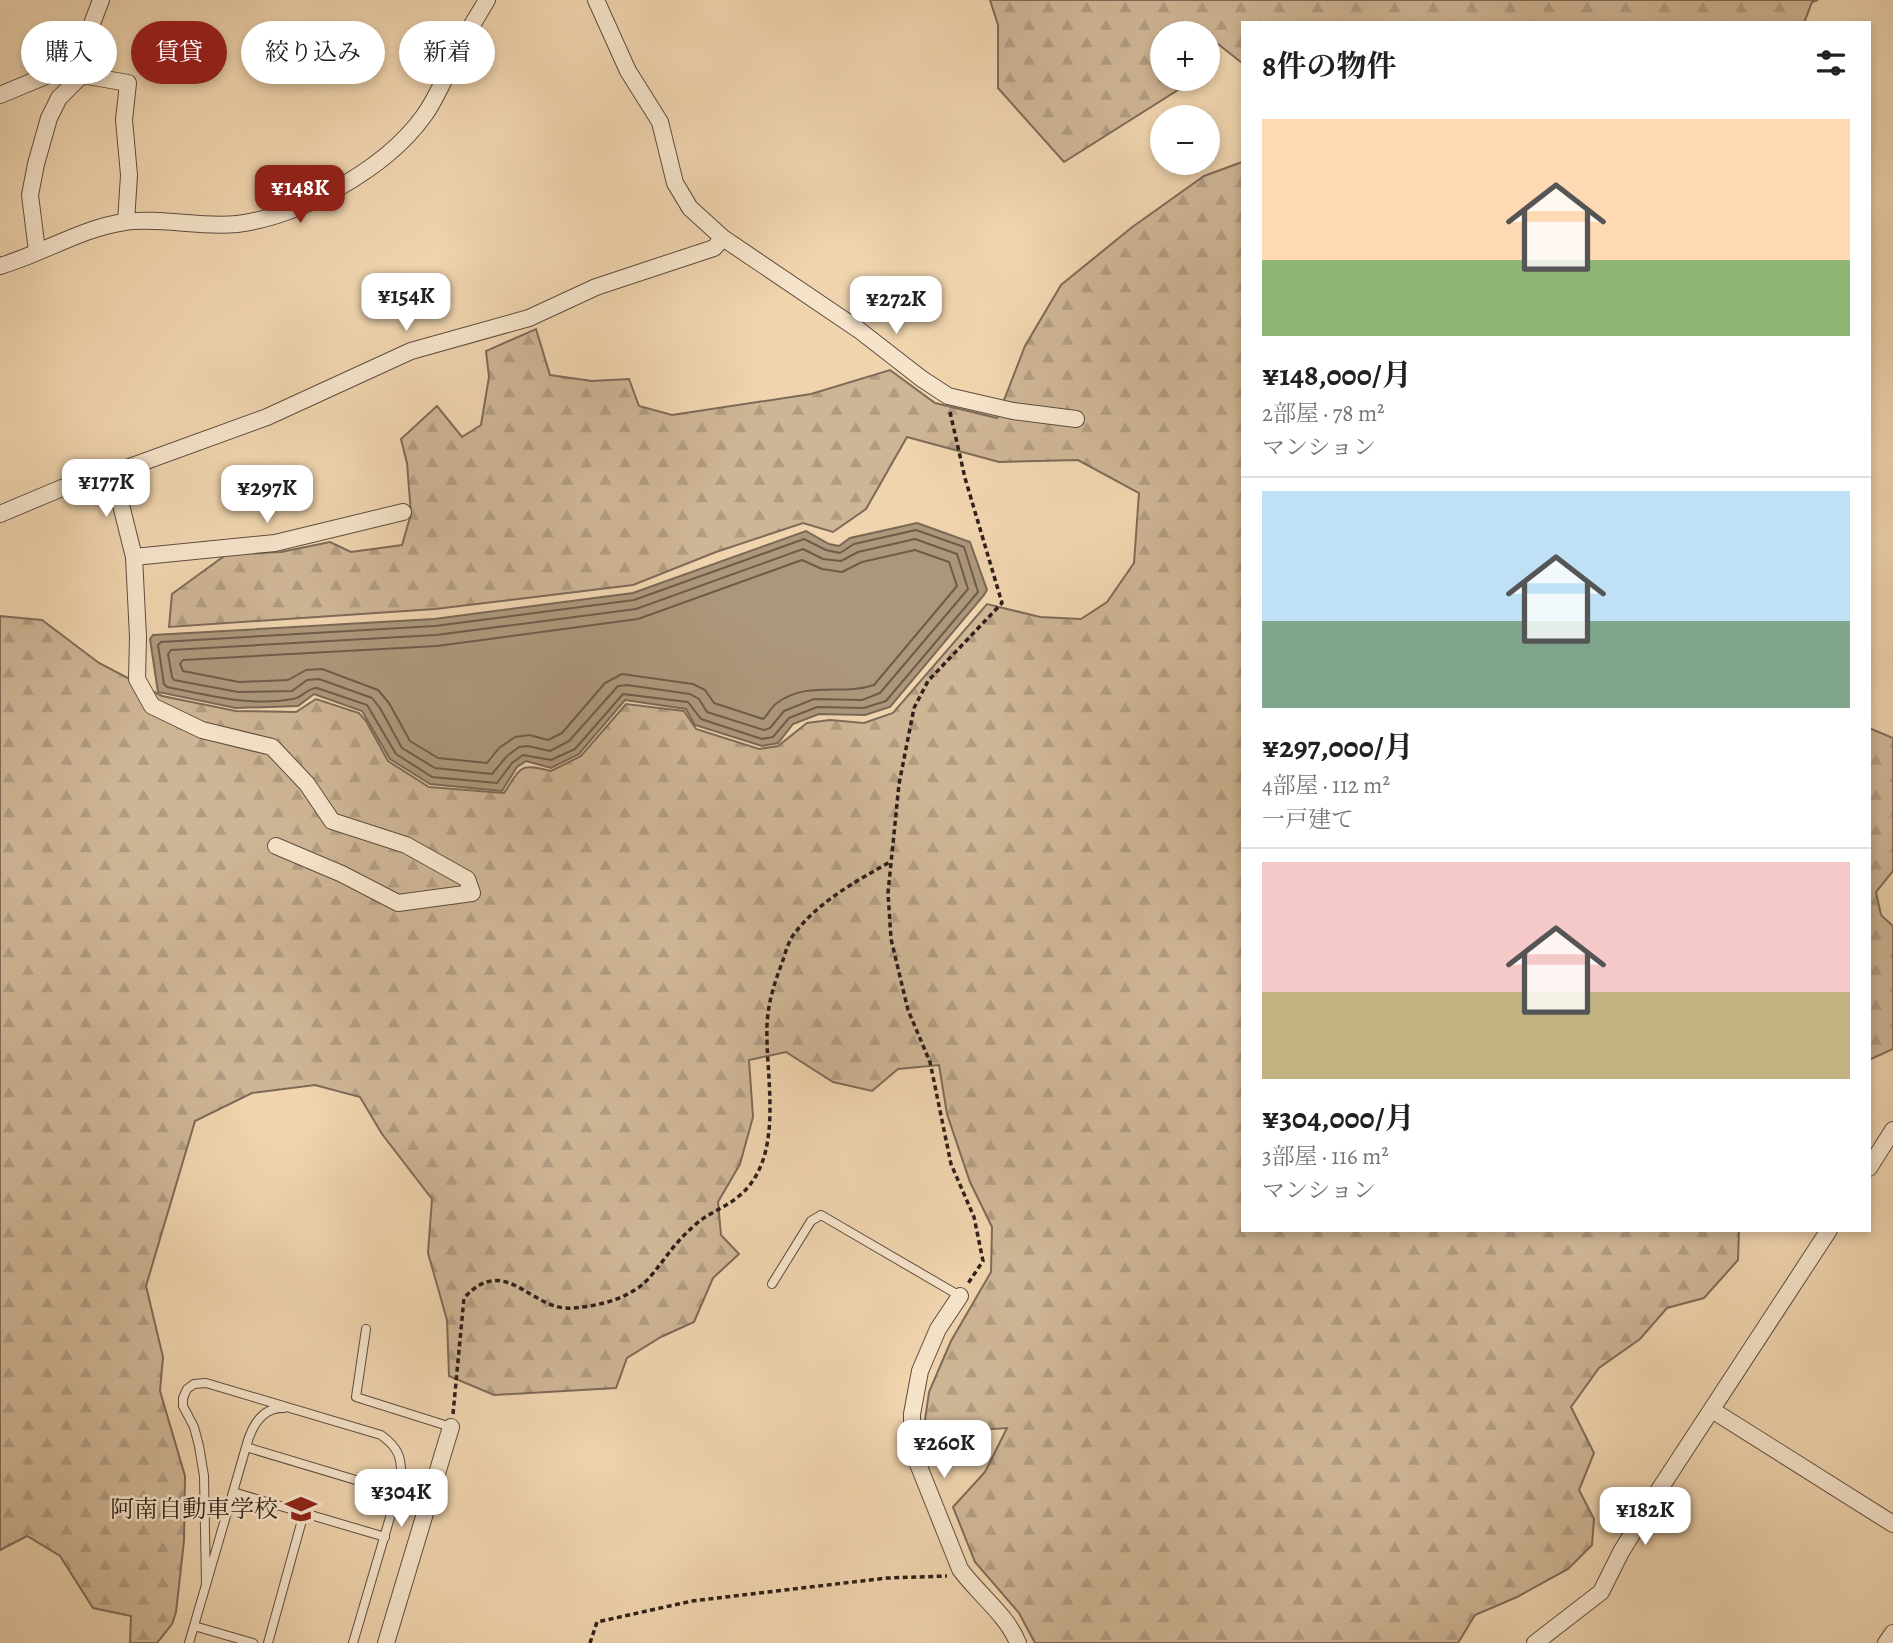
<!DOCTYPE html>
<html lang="ja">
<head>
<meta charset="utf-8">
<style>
	:root { --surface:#fff; --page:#f6f6f6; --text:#202124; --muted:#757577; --line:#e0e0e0; --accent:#8f2418 }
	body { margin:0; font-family:Alegreya,"Noto Serif JP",serif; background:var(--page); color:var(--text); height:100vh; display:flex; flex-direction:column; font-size:26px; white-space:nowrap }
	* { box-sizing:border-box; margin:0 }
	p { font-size:23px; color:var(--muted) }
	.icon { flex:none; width:38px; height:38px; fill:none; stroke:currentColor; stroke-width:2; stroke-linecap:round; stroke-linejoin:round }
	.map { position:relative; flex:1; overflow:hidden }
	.panel { position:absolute; left:1241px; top:21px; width:630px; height:1211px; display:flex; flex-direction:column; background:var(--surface); border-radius:0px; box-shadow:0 4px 10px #0003 }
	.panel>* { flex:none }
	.banner { position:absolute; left:21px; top:21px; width:665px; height:63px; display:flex; gap:14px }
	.tools { position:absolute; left:1150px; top:21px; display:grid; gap:14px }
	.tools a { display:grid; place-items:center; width:70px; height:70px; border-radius:50%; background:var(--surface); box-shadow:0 4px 10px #0003; font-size:35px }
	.price { position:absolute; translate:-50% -60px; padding:0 16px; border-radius:14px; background:#fff; color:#222; font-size:23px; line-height:46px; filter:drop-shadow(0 2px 4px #0008) }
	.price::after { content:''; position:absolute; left:50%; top:42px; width:21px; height:16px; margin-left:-10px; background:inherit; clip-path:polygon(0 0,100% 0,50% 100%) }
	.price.selected { background:var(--accent); color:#fff }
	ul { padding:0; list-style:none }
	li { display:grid; align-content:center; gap:14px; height:371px; padding:0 21px }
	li+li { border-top:2px solid var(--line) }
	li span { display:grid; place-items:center; height:217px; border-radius:0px; color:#555 }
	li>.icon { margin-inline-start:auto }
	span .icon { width:126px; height:126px; fill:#fffc; stroke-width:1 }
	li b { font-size:30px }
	h2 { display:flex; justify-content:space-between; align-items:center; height:84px; padding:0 21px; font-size:30px }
	.tag { padding:0 24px; border-radius:32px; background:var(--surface); box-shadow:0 4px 10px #0003; font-size:24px; line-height:63px }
	.tag.selected { background:var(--accent); color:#fff }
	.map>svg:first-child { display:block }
	.forest { fill:url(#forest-firs); stroke:#7e6a58; stroke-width:2 }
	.water { fill:#ad977c; stroke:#7a6755; stroke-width:2 }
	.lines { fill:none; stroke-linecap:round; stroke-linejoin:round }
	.shore { stroke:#6e5c4b; stroke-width:2 }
	.service-casing { stroke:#5e4d3f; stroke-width:10 }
	.minor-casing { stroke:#5e4d3f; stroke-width:18 }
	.path { stroke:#2e201a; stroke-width:3.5; stroke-dasharray:5 3.5; stroke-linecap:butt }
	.service { stroke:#f5e3ca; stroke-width:8 }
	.minor { stroke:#f5e3ca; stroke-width:16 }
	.labels { text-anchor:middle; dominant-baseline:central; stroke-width:5; stroke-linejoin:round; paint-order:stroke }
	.poi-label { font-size:24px; fill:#2e201a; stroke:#f5e3ca; text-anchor:end }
</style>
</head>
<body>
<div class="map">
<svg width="1893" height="1643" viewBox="0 0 1893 1643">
	<defs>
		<pattern id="forest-firs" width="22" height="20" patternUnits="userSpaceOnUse" patternTransform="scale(1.75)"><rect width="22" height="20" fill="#ceb595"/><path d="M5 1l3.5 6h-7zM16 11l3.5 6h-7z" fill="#b19b80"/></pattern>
	</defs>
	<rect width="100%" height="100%" fill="#efd4ae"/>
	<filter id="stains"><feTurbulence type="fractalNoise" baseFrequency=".00286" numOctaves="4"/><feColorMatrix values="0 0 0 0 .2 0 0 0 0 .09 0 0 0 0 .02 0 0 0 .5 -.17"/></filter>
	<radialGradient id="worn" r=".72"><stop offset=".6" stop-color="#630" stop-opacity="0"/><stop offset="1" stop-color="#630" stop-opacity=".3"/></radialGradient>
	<path class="forest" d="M990 0H1818L1812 2 1804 23H1242V63L1208 36V33H1162V79H1186L1181 88 1064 162 998 88V25Z
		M1242 162V1230H1739L1738 1260 1704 1298 1667 1308 1640 1339 1599 1368 1571 1407 1594 1453 1579 1490 1594 1519 1592 1545 1568 1569 1517 1597 1475 1615 1458 1643H1035L1019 1613 975 1562 953 1507 985 1472 1007 1428 923 1434 929 1392 951 1341 991 1272 992 1227 970 1182 947 1114 939 1065 898 1069 872 1091 833 1082 786 1052 749 1060 753 1117 740 1164 718 1202 721 1235 739 1254 713 1278 694 1322 661 1337 627 1358 616 1388 494 1395 449 1376 447 1320 428 1253 432 1199 382 1134 360 1097 315 1085 252 1093 195 1121 146 1286 163 1357 160 1391 185 1476 184 1541 176 1612 172 1624 157 1643H130L131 1616 93 1608 60 1556 27 1536 0 1550V616L42 620 99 663 162 696 236 711 296 712 316 699 359 713 366 721 388 761 429 787 504 793C522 766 519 763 551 771L581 756 626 704 684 711 696 729 759 749 778 746 807 723 830 720 864 723 893 713 987 604 1040 617 1081 619 1107 602 1134 563 1139 493 1078 460 999 462 907 437 866 509 833 532 803 523 716 552 633 585 435 609 169 627 172 594 227 554 281 552 330 542 351 552 402 545 411 514 407 463 401 439 437 406 462 437 481 425 489 377 486 351 536 329 550 375 592 381 629 379 639 406 672 415 811 394 890 370 935 403 997 418 1025 346 1061 285 1131 228 1204 176Z
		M1869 728 1893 738V871L1876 892 1881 915 1893 926V1049L1869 1060Z"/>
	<path class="water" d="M917 523 970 542 987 590 984 595 890 707 865 715 819 714 793 724 778 743 762 746 695 725 686 709 625 700 579 754 551 768 526 761 517 767 502 791 430 784 390 759 362 711 314 694 298 706 236 708 158 692 150 639 153 635 434 619 633 593 806 531 829 544 839 546 850 538Z"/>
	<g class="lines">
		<path class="shore" d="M916 530 964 547 978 592 886 701 864 708 817 707 789 718 773 737 762 739 701 719 688 702 623 694 575 749 551 760 523 755 512 763 497 783 432 777 396 754 367 705 317 688C307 688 302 698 293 699 250 707 208 695 167 687L164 684 158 645 161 642 435 626 634 600 804 539 826 550 840 553 854 544Z
			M915 539 957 554 968 589 880 693 862 700 814 699 784 711 770 728 764 730 707 712 699 699 690 694 627 685 618 686 569 741 550 751 528 746 519 747 507 756 492 774 435 768 402 748 380 708 372 698 319 679 307 680 292 691 238 692 174 680 172 677 168 654 171 650 436 635 636 609 803 549 823 559 841 561 858 552Z
			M915 550 949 562 957 586 874 685C842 696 808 680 777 703 771 707 768 715 763 719L714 703 705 690 693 684 622 674 605 683 562 733 548 740 529 735 515 737 499 748 487 763 438 758 410 741 389 703 378 690 322 669 306 670 288 680 239 682 183 671 180 664 183 660 437 646 638 619 802 560 822 569 842 572 862 562Z"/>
		<defs>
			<path id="service" d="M772 1284 811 1221 821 1215 960 1296
				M366 1329 356 1397 451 1427
				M246 1447C251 1428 261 1407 284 1408
				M304 1513 233 1492 246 1447 399 1493
				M206 1584 204 1476 199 1446 194 1427 183 1406V1398L187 1389 194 1384 206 1383 381 1435C399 1448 402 1458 401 1480L353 1643
				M194 1626 253 1643
				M189 1643 233 1492
				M268 1643 304 1513 385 1537"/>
			<path id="minor" d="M596 0 628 71 660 122 675 183 690 208 723 238 859 330 922 379 948 396 1013 411 1076 419
				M77 63 101 0
				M0 95 77 63 82 75
				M37 251 30 195 36 164 49 118 59 98 82 75 128 83 124 120 129 175 126 222
				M0 266C42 254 81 228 125 222 162 217 200 228 237 224 301 216 385 169 423 117 438 97 446 73 458 51 466 34 477 17 487 0
				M113 473 134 557 138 637 137 679 152 706 202 730 272 747 307 784 332 821 406 845 467 879 472 893 398 903 342 874 276 846
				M0 514 62 488 113 473 267 417 411 351 529 318 596 287 714 248 723 238
				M134 557 275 543 403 512
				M1869 1168 1893 1130
				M960 1296 938 1329 920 1371 912 1414V1449L960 1569C977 1593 1007 1615 1018 1643
				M1712 1410 1893 1524
				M386 1643 451 1427
				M1535 1643 1601 1592 1621 1552 1659 1490 1829 1230
				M1886 1643 1893 1633"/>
		</defs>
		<use href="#service" class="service-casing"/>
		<use href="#minor" class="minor-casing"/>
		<path class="path" d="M950 412 965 478 1002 603 928 681 914 708 899 784 888 893 891 939 908 1010 930 1062 951 1164 974 1217 983 1261 967 1285
			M453 1414 464 1298C506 1252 531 1312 573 1308 600 1306 632 1298 650 1277 666 1258 675 1242 695 1225 708 1213 725 1208 739 1196 786 1157 765 1078 767 1025 768 1003 774 984 782 963 785 954 788 942 794 934 819 901 855 882 890 862
			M590 1643 597 1622 692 1601 887 1578 947 1576"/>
		<use href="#service" class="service"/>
		<use href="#minor" class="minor"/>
	</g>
	<defs>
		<symbol id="school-bare" viewBox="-9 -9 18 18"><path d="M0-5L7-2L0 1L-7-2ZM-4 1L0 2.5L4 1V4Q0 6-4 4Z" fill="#8f2418" stroke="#f5e3ca" stroke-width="2.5" paint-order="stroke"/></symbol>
	</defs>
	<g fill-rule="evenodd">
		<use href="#school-bare" x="279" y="1487" width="44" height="44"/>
	</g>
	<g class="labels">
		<g class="poi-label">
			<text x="278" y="1509">阿南自動車学校</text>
		</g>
	</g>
	<rect width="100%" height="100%" filter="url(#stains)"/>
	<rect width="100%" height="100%" fill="url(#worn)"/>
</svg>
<div class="tools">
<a>+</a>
<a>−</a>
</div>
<b class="price selected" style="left:300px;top:225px">¥148K</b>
<b class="price" style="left:406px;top:333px">¥154K</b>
<b class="price" style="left:896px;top:336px">¥272K</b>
<b class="price" style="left:106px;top:519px">¥177K</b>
<b class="price" style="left:267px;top:525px">¥297K</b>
<b class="price" style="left:944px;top:1480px">¥260K</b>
<b class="price" style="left:401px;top:1529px">¥304K</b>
<b class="price" style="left:1645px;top:1547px">¥182K</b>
<div class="banner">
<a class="tag">購入</a>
<a class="tag selected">賃貸</a>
<a class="tag">絞り込み</a>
<a class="tag">新着</a>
</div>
<section class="panel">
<h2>8件の物件<svg class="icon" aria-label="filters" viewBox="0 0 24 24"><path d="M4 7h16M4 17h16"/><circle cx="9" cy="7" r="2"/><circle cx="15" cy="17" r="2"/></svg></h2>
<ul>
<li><span style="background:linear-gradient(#ffd9b3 65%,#8fb573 0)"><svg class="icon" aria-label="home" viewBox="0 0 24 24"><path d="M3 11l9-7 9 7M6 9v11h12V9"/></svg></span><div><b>¥148,000/月</b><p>2部屋 · 78 m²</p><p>マンション</p></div></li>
<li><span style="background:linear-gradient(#bfe0f5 60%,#7fa58c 0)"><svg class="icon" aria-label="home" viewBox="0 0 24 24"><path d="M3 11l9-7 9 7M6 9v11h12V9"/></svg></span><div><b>¥297,000/月</b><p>4部屋 · 112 m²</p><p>一戸建て</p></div></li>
<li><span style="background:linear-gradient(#f6c9c9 60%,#c2b280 0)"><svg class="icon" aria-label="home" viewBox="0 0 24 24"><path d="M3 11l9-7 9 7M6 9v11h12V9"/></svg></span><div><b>¥304,000/月</b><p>3部屋 · 116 m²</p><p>マンション</p></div></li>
</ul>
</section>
</div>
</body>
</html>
